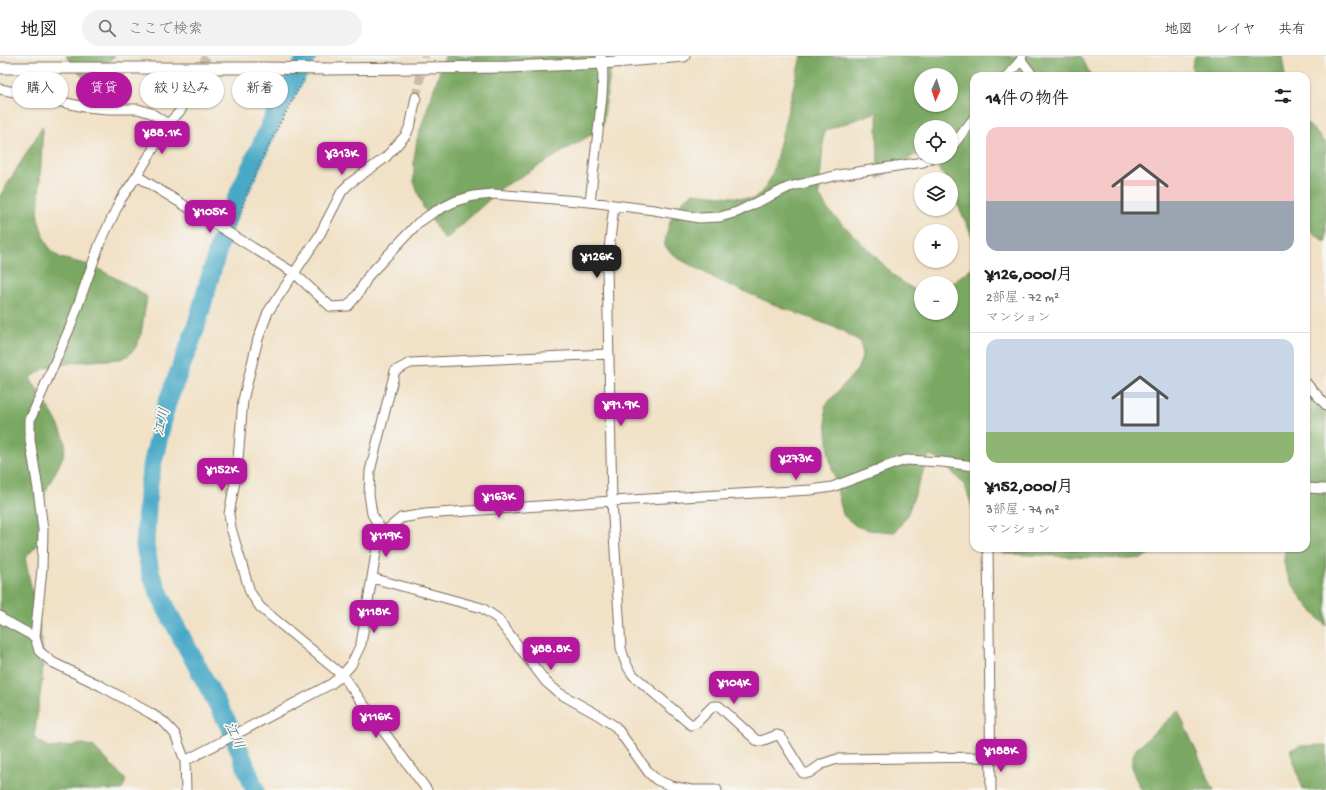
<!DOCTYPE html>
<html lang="ja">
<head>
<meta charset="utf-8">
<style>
	:root { --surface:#fff; --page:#f2f2f2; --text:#222; --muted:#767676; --line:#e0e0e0; --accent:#b5179e }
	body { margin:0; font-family:"Gochi Hand","Klee One",sans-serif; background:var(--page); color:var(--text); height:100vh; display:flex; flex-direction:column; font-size:15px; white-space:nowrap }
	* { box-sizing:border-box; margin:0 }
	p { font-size:13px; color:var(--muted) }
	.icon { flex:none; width:22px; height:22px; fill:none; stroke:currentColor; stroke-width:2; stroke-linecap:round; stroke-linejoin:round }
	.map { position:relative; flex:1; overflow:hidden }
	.sheet { position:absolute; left:970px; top:16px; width:340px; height:480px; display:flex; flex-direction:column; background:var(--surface); border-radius:12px; box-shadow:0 1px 3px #0004 }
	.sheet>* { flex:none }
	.hud { position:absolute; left:12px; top:16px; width:380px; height:36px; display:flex; gap:8px }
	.needle { width:26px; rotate:183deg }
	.fabs { position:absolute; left:914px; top:12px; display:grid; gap:8px }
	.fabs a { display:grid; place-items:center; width:44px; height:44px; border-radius:50%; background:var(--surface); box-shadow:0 1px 3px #0004; font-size:20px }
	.price { position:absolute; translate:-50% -34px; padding:0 9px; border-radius:8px; background:var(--accent); color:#fff; font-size:13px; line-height:26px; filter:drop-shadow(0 1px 2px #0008) }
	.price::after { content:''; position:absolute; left:50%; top:24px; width:12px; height:9px; margin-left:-6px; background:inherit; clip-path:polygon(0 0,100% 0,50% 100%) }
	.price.selected { background:#222; color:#fff }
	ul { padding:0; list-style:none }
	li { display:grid; align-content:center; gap:8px; height:212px; padding:0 16px }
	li+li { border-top:1px solid var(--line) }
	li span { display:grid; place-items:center; height:124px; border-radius:12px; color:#555 }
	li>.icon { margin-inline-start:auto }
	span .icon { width:72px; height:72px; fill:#fffc; stroke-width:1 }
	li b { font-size:17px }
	h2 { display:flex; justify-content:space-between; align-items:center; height:48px; padding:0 16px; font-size:17px }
	.pill { padding:0 14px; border-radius:18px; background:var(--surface); box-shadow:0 1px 3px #0004; font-size:14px; line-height:36px }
	.pill.selected { background:var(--accent); color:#fff }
	header { display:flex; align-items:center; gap:24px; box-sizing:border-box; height:56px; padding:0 20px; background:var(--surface); border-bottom:1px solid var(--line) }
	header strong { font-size:19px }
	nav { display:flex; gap:22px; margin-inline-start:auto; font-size:14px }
	.search { width:280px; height:36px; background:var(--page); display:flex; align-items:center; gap:10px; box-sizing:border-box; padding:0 14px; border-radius:22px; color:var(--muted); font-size:15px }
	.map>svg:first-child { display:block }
	.forest { fill:#7aa862; stroke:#5a6940; fill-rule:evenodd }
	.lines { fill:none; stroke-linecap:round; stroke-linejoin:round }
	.river { stroke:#47a9c6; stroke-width:19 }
	.minor-tunnel { stroke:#cdbca4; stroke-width:9; stroke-dasharray:9 4.5; stroke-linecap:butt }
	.minor-casing { stroke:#7b6a59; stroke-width:11 }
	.tertiary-casing { stroke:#7b6a59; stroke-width:13 }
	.path { stroke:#7b6a59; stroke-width:2; stroke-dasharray:1 3; stroke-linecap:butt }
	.minor { stroke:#fff; stroke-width:9 }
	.tertiary { stroke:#fff; stroke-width:11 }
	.tertiary-bridge-casing { stroke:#7b6a59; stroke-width:13; stroke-linecap:butt }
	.tertiary-bridge { stroke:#fff; stroke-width:11 }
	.labels { text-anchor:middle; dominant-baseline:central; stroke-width:3.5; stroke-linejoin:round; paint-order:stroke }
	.water-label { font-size:14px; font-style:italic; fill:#405d61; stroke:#f6f6f2 }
</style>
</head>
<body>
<header>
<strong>地図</strong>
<div class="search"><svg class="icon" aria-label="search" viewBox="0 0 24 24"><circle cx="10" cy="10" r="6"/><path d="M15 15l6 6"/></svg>ここで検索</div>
<nav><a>地図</a><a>レイヤ</a><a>共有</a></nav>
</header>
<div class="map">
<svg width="1326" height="734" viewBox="0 0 1326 734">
	<rect width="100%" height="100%" fill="#f6f6f2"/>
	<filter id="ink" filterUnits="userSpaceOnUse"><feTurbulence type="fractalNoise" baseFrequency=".025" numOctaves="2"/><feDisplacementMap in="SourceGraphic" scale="8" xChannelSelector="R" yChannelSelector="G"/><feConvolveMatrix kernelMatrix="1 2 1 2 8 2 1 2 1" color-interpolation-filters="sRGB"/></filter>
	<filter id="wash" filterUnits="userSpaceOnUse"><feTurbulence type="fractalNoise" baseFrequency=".012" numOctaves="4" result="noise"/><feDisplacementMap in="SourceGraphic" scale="16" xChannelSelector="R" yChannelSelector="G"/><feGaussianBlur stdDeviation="0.9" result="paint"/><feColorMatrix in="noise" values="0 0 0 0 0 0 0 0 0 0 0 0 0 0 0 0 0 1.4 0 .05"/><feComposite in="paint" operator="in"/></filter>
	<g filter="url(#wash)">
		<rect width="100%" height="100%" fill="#f1e1c6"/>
		<path class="forest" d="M66 0H115L85 24Z
			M445 0H623L611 11 603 67 594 77 503 131 445 184 423 151 414 126V104L417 83Z
			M801 0H1081L1091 20H974V184L951 134V123H946L931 101H951V71H921V100L915 99 878 123 877 56 824 75 819 139 828 154 898 223 921 238V257H951V228L974 211V457L965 430 942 405 929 399 907 460 895 476 869 474 856 470 843 459 829 399 825 350 857 314 862 301 861 286 839 273 773 248 718 224 676 201 664 190C669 166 671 153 693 137L753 143 763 135 772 120ZM921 19H951V49H921Z
			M1195 0H1282L1285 20H1193L1192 10Z
			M1306 66 1326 87V187L1306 171Z
			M43 70 38 162 44 182 51 195 61 202 93 210 138 234 147 241 141 278 136 291 129 299 121 303 76 306 45 312 30 322C39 338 63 370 65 387 67 401 50 423 45 437 39 452 43 468 44 483L25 502 39 569 43 598 42 624 34 682 50 692 83 688 94 691 126 724 122 734H0V140Z
			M1309 341 1319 343 1326 348V570C1311 555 1286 526 1284 505 1284 500 1285 496 1285 492H1306V343Z
			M994 492H1157L1143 502 1129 503 1004 498Z
			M1178 655 1214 734H1142C1133 719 1127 707 1137 692Z
			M1326 689V734H1303L1290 694 1300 690Z"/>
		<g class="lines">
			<path class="river" d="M255 734 232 675 168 556 151 519 145 490 148 435 152 410 166 350 195 274 226 165 273 63 307 0"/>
		</g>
	</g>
	<g filter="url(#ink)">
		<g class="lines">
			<path class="minor-tunnel" d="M190 33 207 0
				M416 41 425 0"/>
			<defs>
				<path id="minor" d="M1021 4 1033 20
					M1007 20 1021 4 1022 0
					M0 33 85 51 108 53H138L151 57 168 68
					M416 41 411 67 406 79 385 102 350 127 342 135 319 180 268 256 258 283 243 344 237 415 229 458 231 472 250 536 260 551 342 619 427 734
					M951 92 974 62
					M137 120 294 217 331 251 348 250 358 238 369 219 418 167 434 156 456 145 473 140 493 138 590 146 654 154 699 162 720 161 737 156 789 131 838 119 923 106 933 101
					M590 146 602 40C603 27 604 13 601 0
					M614 149 607 211 612 445 621 592C624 603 626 610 633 619L691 669 696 667 713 650H719L756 684 761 685 777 679 780 680 803 717H809L822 708 837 703 990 701
					M1306 327 1326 349
					M1306 432 1326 433
					M383 477 372 458 369 438 370 415 395 315 410 307 609 298
					M988 492 991 734
					M372 522 482 552 497 562 546 626 559 637 598 659 616 671 649 717 657 724 671 730 691 734H717
					M0 560 2 563 35 581
					M185 705 331 628 342 619 351 609 361 588 377 491 383 477 401 462 425 458 612 445 811 434 832 431 893 408 906 404 942 406 974 410
					M186 734 185 705 175 678 164 666 150 657 101 630 52 606 39 595 35 581 42 513 43 474 38 433 30 384V364L71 269 100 187 121 143 137 120 168 68 181 54 190 33"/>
				<path id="tertiary" d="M0 12H264
					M326 13 508 11 603 7 684 0"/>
			</defs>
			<use href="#minor" class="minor-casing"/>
			<use href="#tertiary" class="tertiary-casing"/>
			<path class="path" d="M236 170C250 118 279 70 304 22"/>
			<use href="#minor" class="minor"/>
			<use href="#tertiary" class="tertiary"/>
			<defs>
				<path id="tertiary-bridge" d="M264 12 326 13"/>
			</defs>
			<use href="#tertiary-bridge" class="tertiary-bridge-casing"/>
			<use href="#tertiary-bridge" class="tertiary-bridge"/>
		</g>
	</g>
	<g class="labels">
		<g class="water-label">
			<text transform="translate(163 366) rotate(-77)">江川</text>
			<text transform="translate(233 680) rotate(66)">江川</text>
		</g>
	</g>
</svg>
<div class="fabs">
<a><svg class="needle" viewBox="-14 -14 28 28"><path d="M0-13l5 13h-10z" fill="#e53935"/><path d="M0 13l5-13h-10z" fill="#767676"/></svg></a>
<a><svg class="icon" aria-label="locate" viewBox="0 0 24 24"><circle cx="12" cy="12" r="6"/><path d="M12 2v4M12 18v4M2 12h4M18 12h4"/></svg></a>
<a><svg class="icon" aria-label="layers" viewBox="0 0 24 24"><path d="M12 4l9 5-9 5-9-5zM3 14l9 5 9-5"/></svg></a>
<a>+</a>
<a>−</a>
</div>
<b class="price" style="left:162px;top:99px">¥88.1K</b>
<b class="price" style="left:342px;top:120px">¥313K</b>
<b class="price" style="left:210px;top:178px">¥105K</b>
<b class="price selected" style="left:597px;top:223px">¥126K</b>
<b class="price" style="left:621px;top:371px">¥91.9K</b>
<b class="price" style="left:796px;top:425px">¥273K</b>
<b class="price" style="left:222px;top:436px">¥152K</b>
<b class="price" style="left:499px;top:463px">¥163K</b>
<b class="price" style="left:386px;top:502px">¥119K</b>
<b class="price" style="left:374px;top:578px">¥118K</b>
<b class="price" style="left:551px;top:615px">¥88.8K</b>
<b class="price" style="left:734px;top:649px">¥104K</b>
<b class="price" style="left:376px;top:683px">¥116K</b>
<b class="price" style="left:1001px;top:717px">¥188K</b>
<div class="hud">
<a class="pill">購入</a>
<a class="pill selected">賃貸</a>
<a class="pill">絞り込み</a>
<a class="pill">新着</a>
</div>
<section class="sheet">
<h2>14件の物件<svg class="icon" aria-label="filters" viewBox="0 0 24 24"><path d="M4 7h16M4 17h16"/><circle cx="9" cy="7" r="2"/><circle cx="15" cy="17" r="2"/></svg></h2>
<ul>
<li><span style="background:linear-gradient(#f6c9c9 60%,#9aa5b1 0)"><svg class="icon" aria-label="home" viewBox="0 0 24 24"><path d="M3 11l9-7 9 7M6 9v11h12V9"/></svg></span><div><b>¥126,000/月</b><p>2部屋 · 72 m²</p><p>マンション</p></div></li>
<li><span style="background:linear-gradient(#c9d6e8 75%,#8fb573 0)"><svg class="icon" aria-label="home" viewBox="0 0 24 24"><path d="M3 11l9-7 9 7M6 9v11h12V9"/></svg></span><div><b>¥152,000/月</b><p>3部屋 · 74 m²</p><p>マンション</p></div></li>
</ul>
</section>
</div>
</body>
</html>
